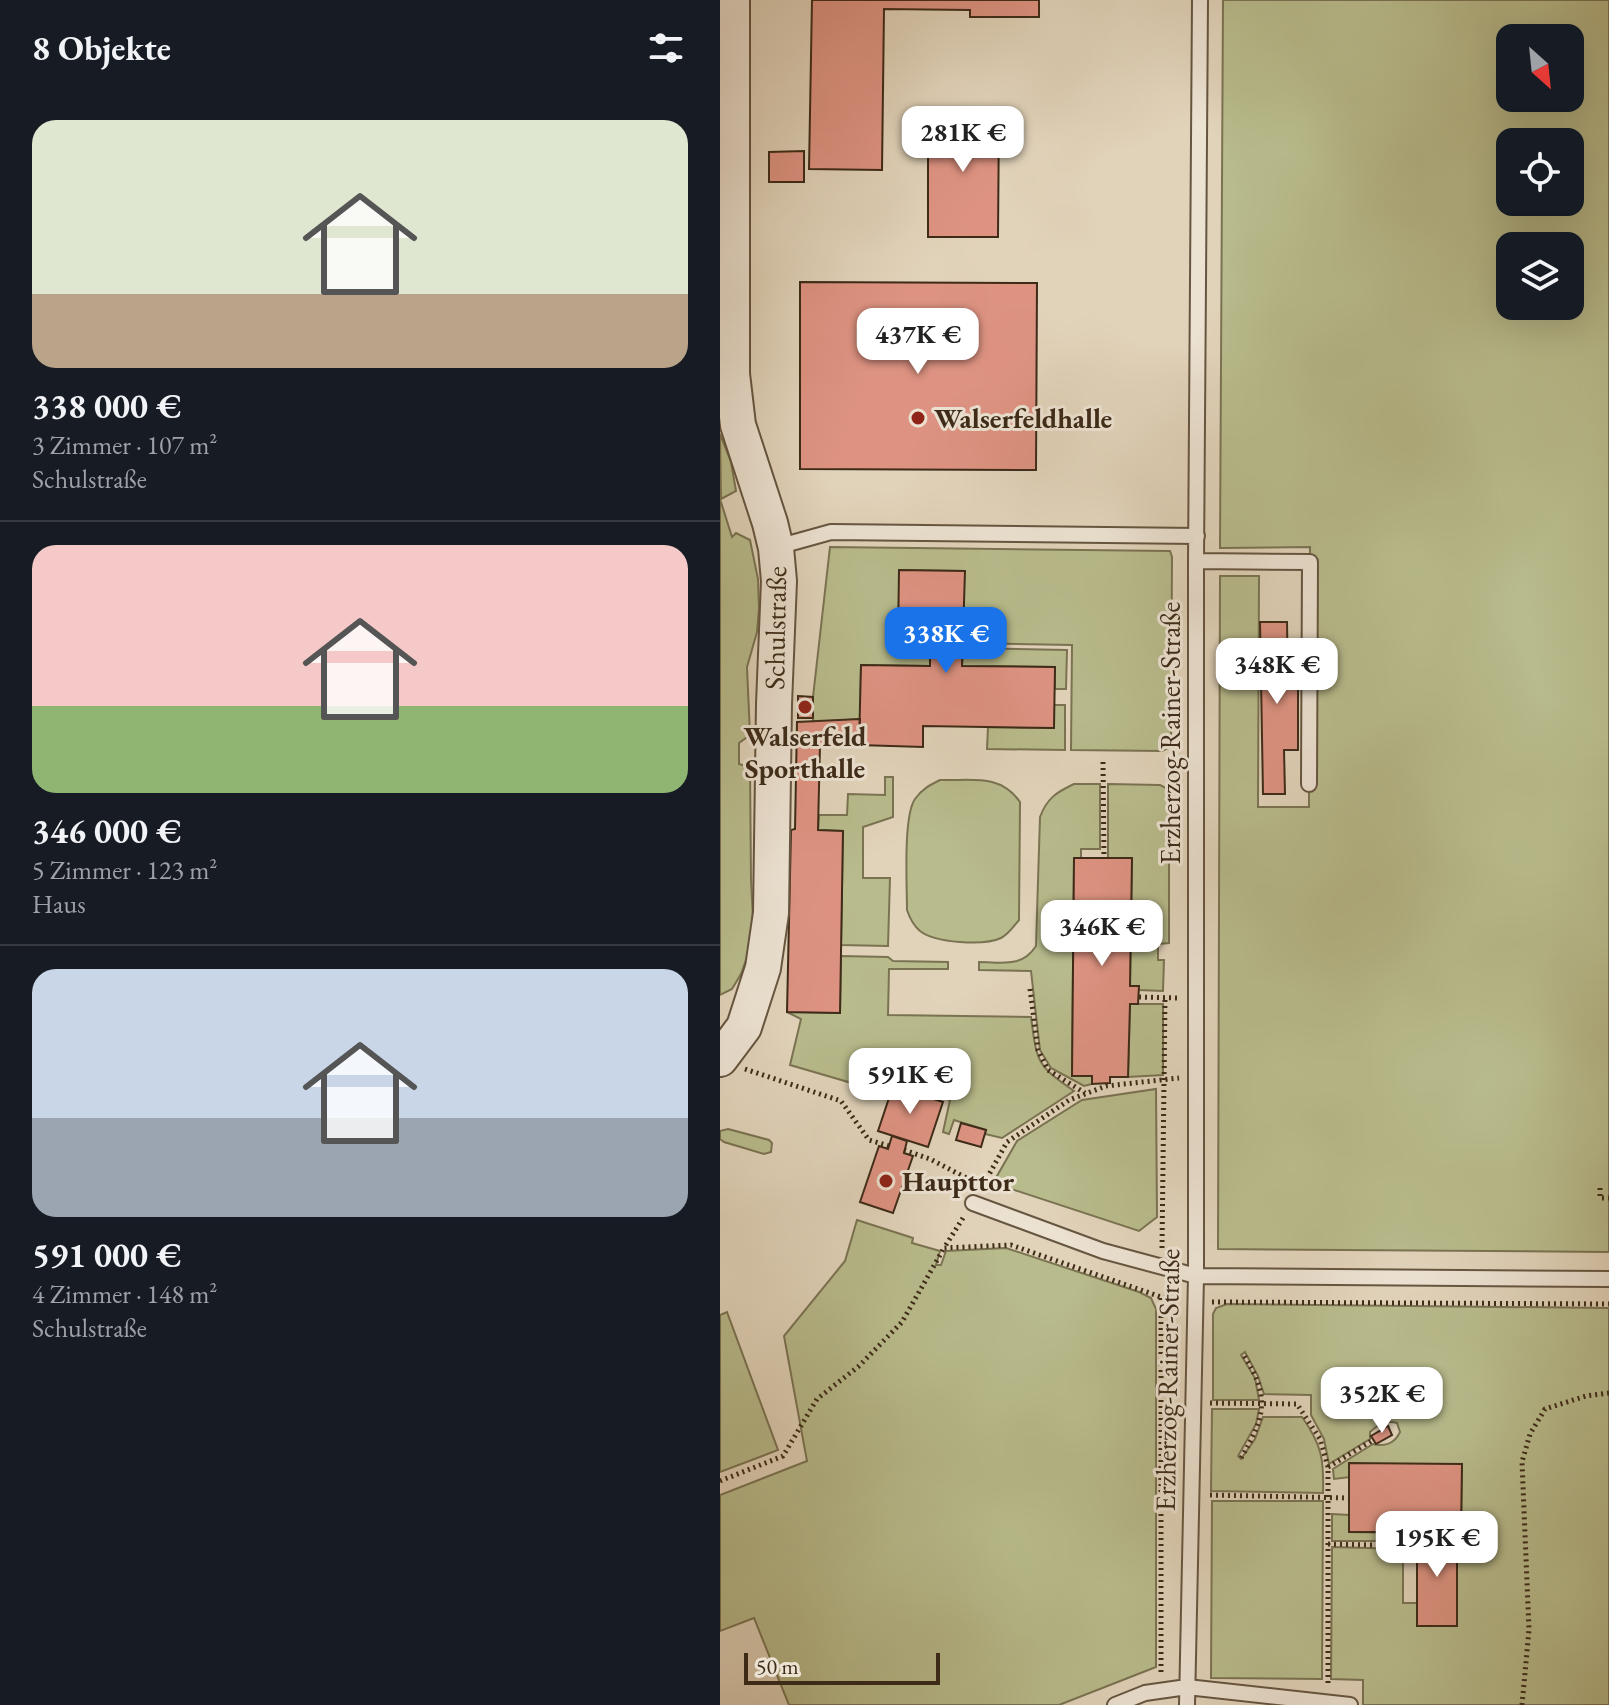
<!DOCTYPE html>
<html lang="de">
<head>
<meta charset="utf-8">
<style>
	:root { --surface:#171b24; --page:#242831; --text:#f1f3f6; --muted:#9ea1a6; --line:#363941; --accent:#1a73e8 }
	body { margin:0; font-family:"EB Garamond",serif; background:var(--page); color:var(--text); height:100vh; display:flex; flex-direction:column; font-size:30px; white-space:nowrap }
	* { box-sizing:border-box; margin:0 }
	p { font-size:26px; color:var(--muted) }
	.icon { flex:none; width:44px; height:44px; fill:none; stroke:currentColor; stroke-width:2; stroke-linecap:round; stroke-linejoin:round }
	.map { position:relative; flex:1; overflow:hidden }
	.drawer { display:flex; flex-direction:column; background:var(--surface); width:720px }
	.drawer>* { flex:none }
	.needle { width:52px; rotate:153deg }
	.tools { position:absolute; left:776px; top:24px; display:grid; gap:16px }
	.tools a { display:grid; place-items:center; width:88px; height:88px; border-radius:16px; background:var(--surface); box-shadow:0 8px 32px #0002; font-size:40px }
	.scale { position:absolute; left:24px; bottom:20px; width:196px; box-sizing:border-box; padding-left:8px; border:4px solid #3d2b18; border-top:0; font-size:22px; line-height:28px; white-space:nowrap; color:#3d2b18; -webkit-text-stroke:6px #ece2d2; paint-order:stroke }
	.price { position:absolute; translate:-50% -68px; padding:0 18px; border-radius:16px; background:#fff; color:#222; font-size:26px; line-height:52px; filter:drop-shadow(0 2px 4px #0008) }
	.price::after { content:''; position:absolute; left:50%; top:48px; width:24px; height:18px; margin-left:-12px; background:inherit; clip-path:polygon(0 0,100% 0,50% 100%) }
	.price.selected { background:var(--accent); color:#fff }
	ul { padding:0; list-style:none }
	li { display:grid; align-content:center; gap:16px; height:424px; padding:0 32px }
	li+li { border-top:2px solid var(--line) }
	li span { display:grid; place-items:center; height:248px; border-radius:24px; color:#555 }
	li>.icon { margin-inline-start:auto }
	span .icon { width:144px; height:144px; fill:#fffc; stroke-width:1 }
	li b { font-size:34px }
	h2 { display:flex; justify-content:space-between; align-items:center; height:96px; padding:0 32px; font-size:34px }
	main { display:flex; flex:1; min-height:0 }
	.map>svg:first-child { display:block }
	.green { fill:#b8bb8c; stroke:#7a7352; stroke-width:2; fill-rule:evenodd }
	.building { fill:#de9382; stroke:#3d2b18; stroke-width:2 }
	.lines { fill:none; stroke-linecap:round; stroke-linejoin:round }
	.service-casing { stroke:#665540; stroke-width:18 }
	.tertiary-casing { stroke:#665540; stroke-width:38 }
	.path { stroke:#3d2b18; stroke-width:5; stroke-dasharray:2 4; stroke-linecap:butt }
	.service { stroke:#ece2d2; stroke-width:14 }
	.tertiary { stroke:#ece2d2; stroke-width:34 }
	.poi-dot { fill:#8f2418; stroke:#ece2d2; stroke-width:3 }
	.labels { text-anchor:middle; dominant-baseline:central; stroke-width:6; stroke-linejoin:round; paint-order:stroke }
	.poi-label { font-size:28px; font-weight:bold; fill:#3d2b18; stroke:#ece2d2; text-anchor:start }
	.street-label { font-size:28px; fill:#3d2b18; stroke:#ece2d2 }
</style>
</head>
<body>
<main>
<section class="drawer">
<h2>8 Objekte<svg class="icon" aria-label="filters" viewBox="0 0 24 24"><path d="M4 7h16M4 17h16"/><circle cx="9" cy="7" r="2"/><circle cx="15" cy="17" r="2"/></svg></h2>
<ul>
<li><span style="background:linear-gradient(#dfe7d0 70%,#b9a48a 0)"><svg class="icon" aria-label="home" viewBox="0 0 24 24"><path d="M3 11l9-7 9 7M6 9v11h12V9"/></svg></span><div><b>338 000 €</b><p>3 Zimmer · 107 m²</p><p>Schulstraße</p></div></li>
<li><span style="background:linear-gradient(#f6c9c9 65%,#8fb573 0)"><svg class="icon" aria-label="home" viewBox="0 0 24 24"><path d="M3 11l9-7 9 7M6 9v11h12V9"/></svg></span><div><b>346 000 €</b><p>5 Zimmer · 123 m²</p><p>Haus</p></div></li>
<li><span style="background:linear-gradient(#c9d6e8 60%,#9aa5b1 0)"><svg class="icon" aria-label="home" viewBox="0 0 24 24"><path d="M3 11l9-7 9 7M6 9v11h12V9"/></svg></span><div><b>591 000 €</b><p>4 Zimmer · 148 m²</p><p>Schulstraße</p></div></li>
</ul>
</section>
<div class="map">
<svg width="889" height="1705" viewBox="0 0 889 1705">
	<rect width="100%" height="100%" fill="#e1d3ba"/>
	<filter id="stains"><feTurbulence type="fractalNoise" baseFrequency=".0025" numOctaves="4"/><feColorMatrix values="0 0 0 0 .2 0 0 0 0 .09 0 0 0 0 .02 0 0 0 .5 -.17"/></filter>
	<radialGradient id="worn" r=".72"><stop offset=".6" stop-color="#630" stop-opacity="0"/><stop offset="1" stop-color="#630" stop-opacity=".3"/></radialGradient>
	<path class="green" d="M503 0H889V1252L498 1249 500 576H539L538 807H589V784L590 547 500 548ZM790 38H850V98H790ZM790 142H850V202H790ZM790 246H850V306H790Z
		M0 434 11 462 16 491 1 499Z
		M0 499 12 537 16 533 30 540 38 579 39 608 37 632 27 667 30 735 19 743V764L30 767 31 880 34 938 21 974 12 989 0 995Z
		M110 547 450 551 452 557 451 741 448 748 442 751 351 750 352 645 243 643 244 571 180 570 179 638H210V666L141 665 140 719 93 722V697Z
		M243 648 347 650 346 689H335V667L242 666Z
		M334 705H345V750L267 749 268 727 334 728Z
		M165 777H173V817L143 827V878H170L168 946 121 945 123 831 98 830 99 815H127L128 794 165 795Z
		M220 780C251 781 280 773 300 802L299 920C293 927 289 934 281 938 264 946 215 943 200 931 193 925 190 919 187 910 187 886 183 816 195 799 202 789 210 785 220 780Z
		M354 784H380V849H361V858H354L352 1076H372V1084L364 1086 331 1068 320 1050 311 971 259 970V962C282 962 302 968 316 946L320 817C327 798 337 792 354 784Z
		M388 784 440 785 446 788 449 796V943L438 944V960H444L443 991 419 990V986H410L412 859 388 858Z
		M121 956 168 957 173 961 228 962V969H169L168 1015 311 1017C317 1062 316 1065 354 1091L282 1138 265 1134 266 1130 234 1120 229 1134 223 1132 230 1100 197 1088 199 1083 177 1075 166 1093 70 1065 81 1019 67 1012 120 1013Z
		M410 1004H443V1075L408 1077Z
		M436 1089 437 1217 419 1231 273 1183 297 1141 362 1100Z
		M8 1129 49 1140 52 1143 51 1152 44 1154 4 1142 0 1139V1131Z
		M137 1220 193 1238 192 1243 220 1251 216 1265H221L226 1251 286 1248 419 1292 431 1298 436 1309V1667L339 1705H69L34 1618 0 1631V1495L87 1461 64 1336 125 1261Z
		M507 1304 889 1308V1705H643V1680L611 1679 612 1547 683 1549V1603H697V1626H737V1532H741L742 1464 614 1479 613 1469 653 1444C665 1447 675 1443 680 1432L677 1423C666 1420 659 1424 650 1432V1439L609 1464 604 1439 591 1415V1395L544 1394 538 1376 525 1352 521 1355 535 1378 539 1400H493V1314L496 1308Z
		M7 1312 58 1450 0 1472V1315Z
		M492 1409H539L536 1424 518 1456 521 1459 535 1439 543 1417H582C602 1445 604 1460 603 1493L491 1491Z
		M492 1501H603L602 1679 491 1678Z
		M612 1514 629 1515V1532L683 1533V1541H612Z"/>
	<path class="building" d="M92 0H319V17H250V10L164 9 162 170 89 169Z
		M208 112H279L278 237H208Z
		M84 151V182H49V152Z
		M80 282 317 283 316 470 80 469Z
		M179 570 245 571 242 666 335 667 334 728 203 726V747L139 745 141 665 210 666V638H178Z
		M540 622H567L568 686H578V750H564L565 794H543Z
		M78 696 93 697V718H78Z
		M140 719 139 745H100L98 830 123 831 120 1013 67 1012 71 830 75 829 77 722Z
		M354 858H412L410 986H419L418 1004H410L408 1077H390V1083L372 1084V1076H352Z
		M183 1078 199 1083 196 1093 179 1088Z
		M173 1086 223 1102 208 1147 158 1131Z
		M241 1123 266 1130 261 1147 236 1140Z
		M172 1136 187 1141 184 1153 193 1156 173 1213 140 1202 159 1146 168 1149Z
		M668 1426 672 1435 656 1444 651 1436Z
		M629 1463 742 1464 741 1532H629Z
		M697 1532H737V1626H697Z"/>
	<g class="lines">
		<defs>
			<path id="service" d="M57 547 111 532 477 536
				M476 561 590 562 589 784
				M253 1203 383 1251 476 1276 889 1279
				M395 1705 425 1693 467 1687 630 1705
				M467 1705 476 1276V561L480 0"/>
			<path id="tertiary" d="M0 1059 24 1027 43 968 51 913 54 704 59 581 56 548 50 523 18 425 12 374V0"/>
		</defs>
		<use href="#service" class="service-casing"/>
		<use href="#tertiary" class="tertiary-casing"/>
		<path class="path" d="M383 762 384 858
			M310 989 318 1050 328 1070 365 1093
			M419 997 459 998
			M25 1069 121 1101 149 1140 169 1146
			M184 1150 210 1159 256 1183
			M880 1188V1198H889
			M261 1189 287 1142 349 1100 386 1086 459 1078
			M243 1218 224 1248 291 1245 441 1297 458 1299
			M442 1248 445 998
			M492 1302 889 1304
			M490 1403 577 1404 600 1439 608 1467V1683
			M521 1458C546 1416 550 1396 523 1354
			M608 1467 653 1440
			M0 1481 63 1456 97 1399 139 1366 182 1322 224 1248
			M490 1495 629 1498
			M608 1544 697 1546
			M441 1672V1294
			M802 1705 809 1630 802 1462 810 1434 825 1409 866 1396 889 1393"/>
		<use href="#service" class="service"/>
		<use href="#tertiary" class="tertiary"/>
	</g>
	<g class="poi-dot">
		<circle cx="198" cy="418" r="8"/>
		<circle cx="85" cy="707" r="8"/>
		<circle cx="166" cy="1181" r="8"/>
	</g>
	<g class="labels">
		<g class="poi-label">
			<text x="214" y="418">Walserfeldhalle</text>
			<text x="85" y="736" text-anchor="middle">Walserfeld<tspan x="85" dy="32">Sporthalle</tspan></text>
			<text x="182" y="1181">Haupttor</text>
		</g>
		<g class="street-label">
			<text transform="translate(55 628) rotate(-89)">Schulstraße</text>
			<text transform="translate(450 733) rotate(-90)">Erzherzog-Rainer-Straße</text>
			<text transform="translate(447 1380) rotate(-89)">Erzherzog-Rainer-Straße</text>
		</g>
	</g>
	<rect width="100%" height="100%" filter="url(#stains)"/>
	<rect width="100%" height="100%" fill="url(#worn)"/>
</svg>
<div class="tools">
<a><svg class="needle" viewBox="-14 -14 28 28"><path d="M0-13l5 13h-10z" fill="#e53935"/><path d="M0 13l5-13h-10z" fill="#9ea1a6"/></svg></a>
<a><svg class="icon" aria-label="locate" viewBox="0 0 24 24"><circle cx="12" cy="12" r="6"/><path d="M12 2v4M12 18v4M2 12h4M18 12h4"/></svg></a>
<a><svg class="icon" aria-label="layers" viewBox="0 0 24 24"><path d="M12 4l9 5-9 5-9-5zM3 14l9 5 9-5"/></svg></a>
</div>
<div class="scale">50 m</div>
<b class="price" style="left:243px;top:174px">281K €</b>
<b class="price" style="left:198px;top:376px">437K €</b>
<b class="price selected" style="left:226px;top:675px">338K €</b>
<b class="price" style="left:557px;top:706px">348K €</b>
<b class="price" style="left:382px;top:968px">346K €</b>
<b class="price" style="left:190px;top:1116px">591K €</b>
<b class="price" style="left:662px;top:1435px">352K €</b>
<b class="price" style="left:717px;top:1579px">195K €</b>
</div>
</main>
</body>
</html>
